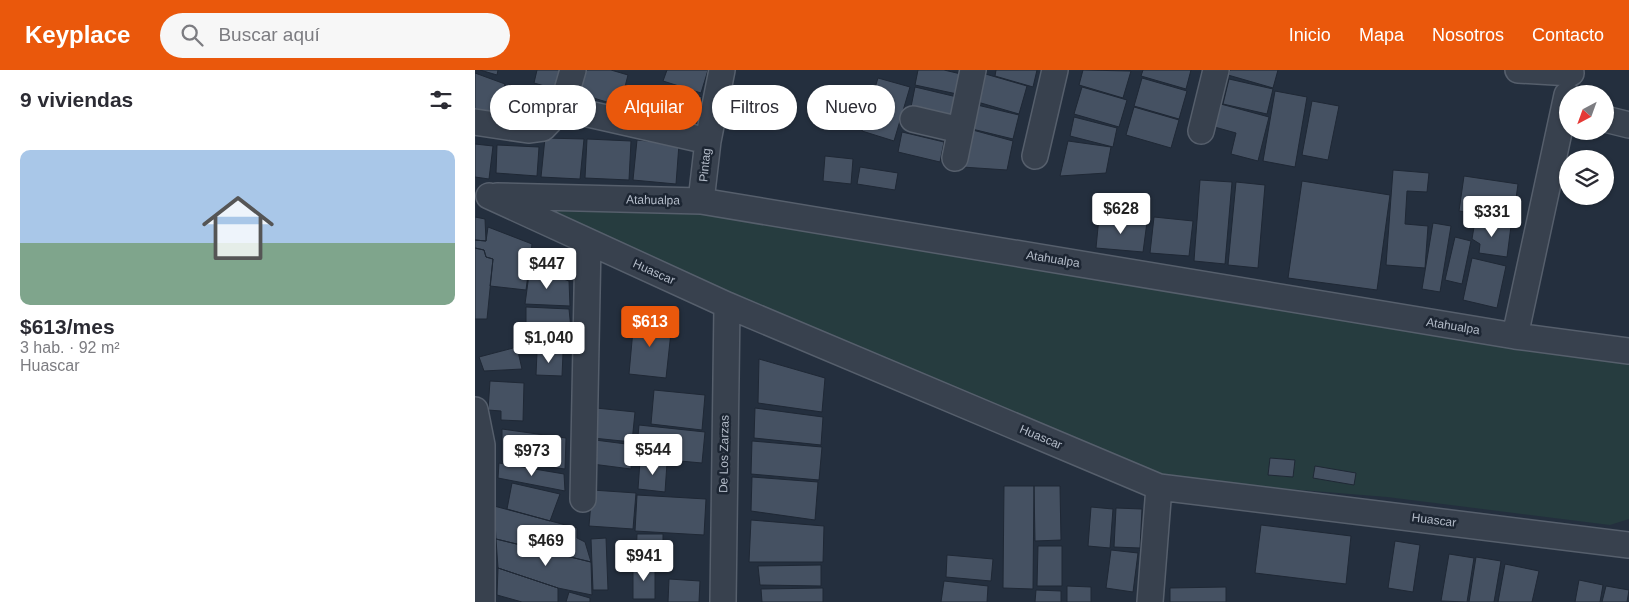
<!DOCTYPE html>
<html lang="es">
<head>
<meta charset="utf-8">
<style>
	:root { --surface:#fff; --page:#f7f7f7; --text:#2b2b33; --muted:#7c7c81; --line:#e1e1e2; --accent:#ea580c }
	body { margin:0; font-family:Arial,sans-serif; background:var(--page); color:var(--text); height:100vh; display:flex; flex-direction:column; font-size:19px; white-space:nowrap }
	* { box-sizing:border-box; margin:0 }
	p { font-size:16px; color:var(--muted) }
	.icon { flex:none; width:28px; height:28px; fill:none; stroke:currentColor; stroke-width:2; stroke-linecap:round; stroke-linejoin:round }
	.map { position:relative; flex:1; overflow:hidden }
	.panel { display:flex; flex-direction:column; background:var(--surface); width:475px }
	.panel>* { flex:none }
	.guide { position:absolute; left:15px; top:15px; width:475px; height:45px; display:flex; gap:10px }
	.needle { width:32px; rotate:221deg }
	.buttons { position:absolute; left:1084px; top:15px; display:grid; gap:10px }
	.buttons a { display:grid; place-items:center; width:55px; height:55px; border-radius:50%; background:var(--surface); box-shadow:0 1px 4px #0004; font-size:25px }
	.price { position:absolute; translate:-50% -42px; padding:0 11px; border-radius:5px; background:#fff; color:#222; font-size:16px; line-height:32px; filter:drop-shadow(0 1px 2px #0008) }
	.price::after { content:''; position:absolute; left:50%; top:30px; width:15px; height:11px; margin-left:-8px; background:inherit; clip-path:polygon(0 0,100% 0,50% 100%) }
	.price.on { background:var(--accent); color:#fff }
	ul { padding:0; list-style:none }
	li { display:grid; align-content:center; gap:10px; height:265px; padding:0 20px }
	li+li { border-top:1px solid var(--line) }
	li span { display:grid; place-items:center; height:155px; border-radius:10px; color:#555 }
	li>.icon { margin-inline-start:auto }
	span .icon { width:90px; height:90px; fill:#fffc; stroke-width:1 }
	li b { font-size:21px }
	h2 { display:flex; justify-content:space-between; align-items:center; height:60px; padding:0 20px; font-size:21px }
	.pill { padding:0 18px; border-radius:22px; background:var(--surface); box-shadow:0 1px 4px #0004; font-size:18px; line-height:45px }
	.pill.on { background:var(--accent); color:#fff }
	header { display:flex; align-items:center; gap:30px; box-sizing:border-box; height:70px; padding:0 25px; background:var(--accent); color:#fff }
	header strong { font-size:24px }
	nav { display:flex; gap:28px; margin-inline-start:auto; font-size:18px }
	.search { width:350px; height:45px; background:var(--page); display:flex; align-items:center; gap:12px; box-sizing:border-box; padding:0 18px; border-radius:28px; color:var(--muted); font-size:19px }
	main { display:flex; flex:1; min-height:0 }
	.map>svg:first-child { display:block }
	.green { fill:#263c3f }
	.building { fill:#455162; stroke:#1f2835 }
	.lines { fill:none; stroke-linecap:round; stroke-linejoin:round }
	.minor-casing { stroke:#565f6c; stroke-width:28 }
	.minor { stroke:#38414e; stroke-width:25 }
	.labels { text-anchor:middle; dominant-baseline:central; stroke-width:5; stroke-linejoin:round; paint-order:stroke }
	.street-label { font-size:12px; fill:#b4bcc9; stroke:#1d2633 }
</style>
</head>
<body>
<header>
<strong>Keyplace</strong>
<div class="search"><svg class="icon" aria-label="search" viewBox="0 0 24 24"><circle cx="10" cy="10" r="6"/><path d="M15 15l6 6"/></svg>Buscar aquí</div>
<nav><a>Inicio</a><a>Mapa</a><a>Nosotros</a><a>Contacto</a></nav>
</header>
<main>
<section class="panel">
<h2>9 viviendas<svg class="icon" aria-label="filters" viewBox="0 0 24 24"><path d="M4 7h16M4 17h16"/><circle cx="9" cy="7" r="2"/><circle cx="15" cy="17" r="2"/></svg></h2>
<ul>
<li><span style="background:linear-gradient(#a9c7e8 60%,#7fa58c 0)"><svg class="icon" aria-label="home" viewBox="0 0 24 24"><path d="M3 11l9-7 9 7M6 9v11h12V9"/></svg></span><div><b>$613/mes</b><p>3 hab. · 92 m²</p><p>Huascar</p></div></li>
</ul>
</section>
<div class="map">
<svg width="1154" height="532" viewBox="0 0 1154 532">
	<rect width="100%" height="100%" fill="#242f3e"/>
	<path class="green" d="M70 138H226L1154 290V449L1135 455 912 427 688 409 73 144Z"/>
	<path class="building" d="M5 0H23L22 5Z
		M62 0H85L80 19 59 13Z
		M109 0H136L153 5 145 36 102 23Z
		M192 0H233L226 23 188 11Z
		M443 0H469L486 4 482 24 440 15Z
		M521 0H562L558 17 520 6Z
		M608 0 656 1 648 28 604 15Z
		M668 0H716L711 19 666 6Z
		M755 0H803L798 18 753 5Z
		M0 3 30 14 19 44 0 39Z
		M507 3 552 16 544 44 499 31Z
		M403 8 435 17 419 71 387 61Z
		M667 8 712 21 704 49 659 36Z
		M754 9 798 19 792 44 748 34Z
		M33 14 76 27 66 55 24 46Z
		M189 16 227 27 218 57 180 46Z
		M440 17 482 27 478 46 436 37Z
		M607 17 652 30 644 57 599 44Z
		M800 21 832 27 820 97 788 91Z
		M837 31 864 36 853 90 827 85Z
		M742 33 794 47 783 91 756 84 761 63 736 56Z
		M498 34 544 45 538 69 493 58Z
		M659 37 704 50 696 78 651 65Z
		M599 47 642 58 638 77 595 66Z
		M494 59 538 71 532 100 487 97Z
		M427 62 469 72 465 92 423 82Z
		M70 68 109 69 105 109 66 107Z
		M112 69 156 71 154 110 110 108Z
		M162 70 204 74 201 114 158 110Z
		M593 71 636 77 631 103 585 106Z
		M0 74 18 76 14 109 0 107Z
		M22 75 64 77 62 106 21 103Z
		M350 86 378 89 376 114 348 111Z
		M385 97 423 103 420 120 382 114Z
		M918 100 954 103 952 122 932 121 930 154 953 156 950 198 911 195Z
		M989 106 1043 114 1038 150 984 141Z
		M725 110 757 112 750 194 719 191Z
		M827 111 915 125 902 220 813 208Z
		M761 112 790 115 783 198 753 195Z
		M0 147 10 149 11 171 0 170Z
		M624 147 672 152 668 182 621 178Z
		M679 147 718 151 714 186 675 183Z
		M1000 151 1036 156 1032 187 1004 183 1005 174 997 169Z
		M958 153 976 156 965 222 947 219Z
		M13 157 57 174 51 220 15 216 18 189 11 187 9 180 0 178V170L11 171Z
		M980 167 996 171 987 214 970 210Z
		M0 178 9 180 11 187 18 189 12 249H0Z
		M60 181 92 192V209L58 196Z
		M997 188 1031 196 1022 238 988 230Z
		M55 197 94 211 95 236 50 234Z
		M51 237 94 239 96 259 51 261Z
		M159 249 197 253 191 308 154 304Z
		M89 263V279L51 278 50 264Z
		M42 277 47 299 9 301 4 287Z
		M62 282 88 283 87 306 61 305Z
		M284 289 350 308 347 342 283 333Z
		M15 311 49 313 48 351 26 350V341L13 340Z
		M179 320 230 325 227 360 176 354Z
		M121 338 160 342 157 372 118 368Z
		M280 338 348 347 346 375 279 368Z
		M164 355 230 362 227 393 161 387Z
		M27 359 91 368 90 399 27 391Z
		M120 370 159 375 156 399 117 394Z
		M277 371 347 377 344 410 276 404Z
		M795 388 820 390 818 407 793 405Z
		M165 391 192 393 190 422 163 419Z
		M24 393 89 404 90 421 23 408Z
		M840 396 881 403 879 415 838 408Z
		M277 407 343 412 340 450 276 441Z
		M37 413 85 424 75 451 32 439Z
		M529 416H559L558 519 528 518Z
		M559 416H585L586 470 560 471Z
		M117 420 161 423 158 459 114 456Z
		M162 425 231 429 229 465 160 461Z
		M19 436 102 458V468L110 472 116 492 21 469Z
		M616 437 638 439 635 478 613 476Z
		M641 438 667 439 665 478 639 477Z
		M276 450 349 456 348 492H274Z
		M786 455 876 466 871 514 780 503Z
		M162 464H188V495L161 494Z
		M131 468 133 520H118L116 469Z
		M21 469 116 492 117 525 83 518 23 498Z
		M920 471 945 475 938 522 913 518Z
		M563 476H587V516H562Z
		M636 480 663 483 658 522 631 518Z
		M974 484 999 488 992 532 966 531Z
		M472 485 518 489 516 511 471 507Z
		M1001 487 1026 491 1019 532H994Z
		M1030 494 1064 501 1057 532H1023Z
		M158 495H180V529H158Z
		M346 495V516L285 515 283 496Z
		M23 498 83 518V532H47L22 525Z
		M194 509 225 511 224 532H193Z
		M1104 510 1128 515 1125 532H1100Z
		M469 511 513 516 512 532H466Z
		M592 516 616 517V532H592Z
		M1131 516 1154 520 1152 532H1127Z
		M751 517V532H695V518Z
		M348 518V532H287L286 519Z
		M561 520 586 521V532H560Z
		M94 522 115 528V532H91Z"/>
	<g class="lines">
		<defs>
			<path id="minor" d="M1043 0 1096 3
				M87 38 98 0
				M438 49 485 60
				M1130 49 1154 55
				M0 52 53 60 68 58 87 38 233 71
				M726 61 741 0
				M560 86 580 0
				M480 88 498 0
				M14 126 252 235 684 417 1154 475
				M22 126 226 131 1040 266 1154 281
				M226 131 233 71 247 0
				M1040 266 1092 25
				M0 340 7 375V532
				M108 429 113 172
				M248 532 252 235
				M675 532 684 417"/>
		</defs>
		<use href="#minor" class="minor-casing"/>
		<use href="#minor" class="minor"/>
	</g>
	<g class="labels">
		<g class="street-label">
			<text transform="translate(230 95) rotate(-84)">Pintag</text>
			<text transform="translate(178 130) rotate(1)">Atahualpa</text>
			<text transform="translate(578 189) rotate(9)">Atahualpa</text>
			<text transform="translate(179 202) rotate(24)">Huascar</text>
			<text transform="translate(978 256) rotate(9)">Atahualpa</text>
			<text transform="translate(566 367) rotate(23)">Huascar</text>
			<text transform="translate(249 384) rotate(-89)">De Los Zarzas</text>
			<text transform="translate(959 450) rotate(7)">Huascar</text>
		</g>
	</g>
</svg>
<div class="buttons">
<a><svg class="needle" viewBox="-14 -14 28 28"><path d="M0-13l5 13h-10z" fill="#e53935"/><path d="M0 13l5-13h-10z" fill="#7c7c81"/></svg></a>
<a><svg class="icon" aria-label="layers" viewBox="0 0 24 24"><path d="M12 4l9 5-9 5-9-5zM3 14l9 5 9-5"/></svg></a>
</div>
<b class="price" style="left:646px;top:165px">$628</b>
<b class="price" style="left:1017px;top:168px">$331</b>
<b class="price" style="left:72px;top:220px">$447</b>
<b class="price on" style="left:175px;top:278px">$613</b>
<b class="price" style="left:74px;top:294px">$1,040</b>
<b class="price" style="left:178px;top:406px">$544</b>
<b class="price" style="left:57px;top:407px">$973</b>
<b class="price" style="left:71px;top:497px">$469</b>
<b class="price" style="left:169px;top:512px">$941</b>
<div class="guide">
<a class="pill">Comprar</a>
<a class="pill on">Alquilar</a>
<a class="pill">Filtros</a>
<a class="pill">Nuevo</a>
</div>
</div>
</main>
</body>
</html>
